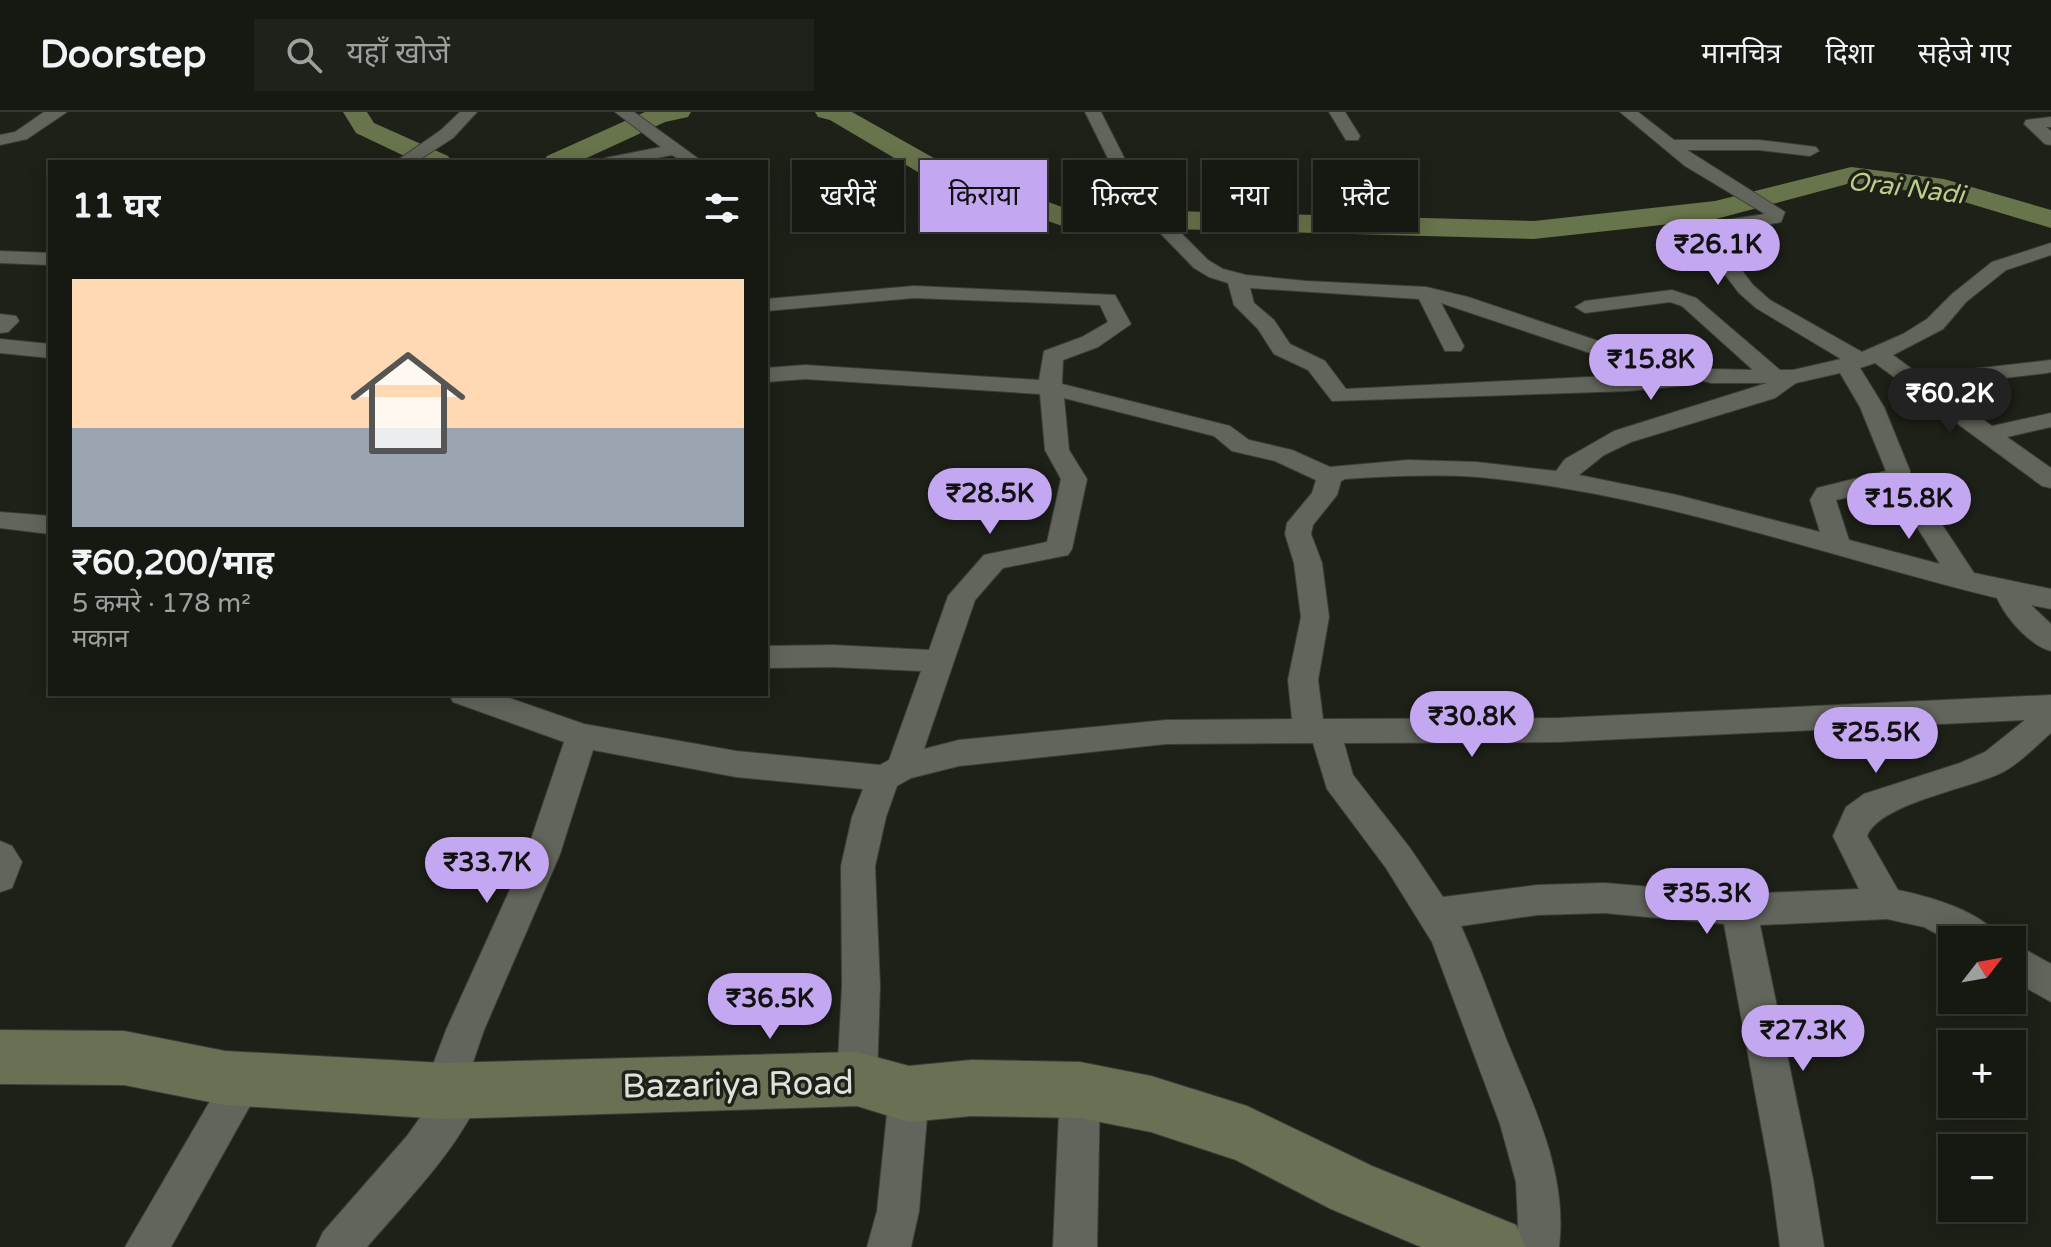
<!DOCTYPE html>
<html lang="hi">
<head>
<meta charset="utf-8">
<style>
	:root { --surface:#161912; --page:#1f221b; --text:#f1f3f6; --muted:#9ea09f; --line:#353832; --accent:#c4a7f1 }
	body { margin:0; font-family:"Varela Round","Noto Sans Devanagari",sans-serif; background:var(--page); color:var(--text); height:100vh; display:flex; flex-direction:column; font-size:30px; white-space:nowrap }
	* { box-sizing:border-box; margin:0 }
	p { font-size:26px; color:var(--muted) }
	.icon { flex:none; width:44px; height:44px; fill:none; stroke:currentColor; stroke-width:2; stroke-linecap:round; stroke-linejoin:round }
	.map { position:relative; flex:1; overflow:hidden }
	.details { position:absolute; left:48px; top:48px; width:720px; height:536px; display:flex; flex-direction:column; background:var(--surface); border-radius:0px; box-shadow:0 4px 20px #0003,0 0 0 2px var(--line) }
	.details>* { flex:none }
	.banner { position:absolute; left:792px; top:48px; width:760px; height:72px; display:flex; gap:16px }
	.needle { width:52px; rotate:59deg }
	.buttons { position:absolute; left:1938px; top:814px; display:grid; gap:16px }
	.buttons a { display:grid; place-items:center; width:88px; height:88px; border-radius:0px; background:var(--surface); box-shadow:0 4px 20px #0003,0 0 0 2px var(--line); font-size:40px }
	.price { position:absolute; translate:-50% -68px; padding:0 18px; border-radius:28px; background:var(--accent); color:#111; font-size:26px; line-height:52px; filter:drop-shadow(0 2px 4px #0008) }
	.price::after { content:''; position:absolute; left:50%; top:48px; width:24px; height:18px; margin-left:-12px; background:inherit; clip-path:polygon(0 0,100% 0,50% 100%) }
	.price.on { background:#222; color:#fff }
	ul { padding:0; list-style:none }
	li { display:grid; align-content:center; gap:16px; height:424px; padding:0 24px }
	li+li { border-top:2px solid var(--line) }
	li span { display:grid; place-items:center; height:248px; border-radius:0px; color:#555 }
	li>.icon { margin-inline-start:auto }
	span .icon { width:144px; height:144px; fill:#fffc; stroke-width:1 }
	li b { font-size:34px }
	h2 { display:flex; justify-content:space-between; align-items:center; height:96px; padding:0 24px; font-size:34px }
	.tag { padding:0 28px; border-radius:0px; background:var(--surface); box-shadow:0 4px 20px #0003,0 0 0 2px var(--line); font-size:28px; line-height:72px }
	.tag.on { background:var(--accent); color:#111 }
	header { display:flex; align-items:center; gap:48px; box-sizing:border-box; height:112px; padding:0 40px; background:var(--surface); border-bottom:2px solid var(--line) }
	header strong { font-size:38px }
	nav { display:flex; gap:44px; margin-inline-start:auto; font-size:28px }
	.search { width:560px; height:72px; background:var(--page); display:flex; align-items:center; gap:20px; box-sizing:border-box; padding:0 28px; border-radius:0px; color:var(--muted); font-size:30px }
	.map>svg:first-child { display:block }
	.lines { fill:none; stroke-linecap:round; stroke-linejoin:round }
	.river { fill:#68744b; fill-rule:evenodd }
	.street-casing { stroke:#3c3e38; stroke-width:2 }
	.secondary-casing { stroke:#3c3e38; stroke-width:2 }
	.street { fill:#62655b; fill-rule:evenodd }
	.secondary { fill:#697155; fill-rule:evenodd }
	.labels { text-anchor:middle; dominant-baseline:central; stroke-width:7; stroke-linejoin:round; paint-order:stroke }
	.far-water-label { font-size:26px; font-style:italic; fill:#bace8a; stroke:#1e2118 }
	.near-street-label { font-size:34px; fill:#dfe1db; stroke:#1e2118 }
</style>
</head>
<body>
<header>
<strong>Doorstep</strong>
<div class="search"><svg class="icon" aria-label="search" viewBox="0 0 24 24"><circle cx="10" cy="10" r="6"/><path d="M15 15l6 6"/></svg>यहाँ खोजें</div>
<nav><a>मानचित्र</a><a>दिशा</a><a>सहेजे गए</a></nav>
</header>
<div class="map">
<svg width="2051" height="1135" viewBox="0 0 2051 1135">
	<rect width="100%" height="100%" fill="#1e2118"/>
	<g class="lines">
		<path class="river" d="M343 0H367L374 11 448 44 452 50H417L356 21Z
			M645 0H691L688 5 665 10 578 50H543L547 44Z
			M815 0H852L948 54 1065 96 1534 109 1715 89 1851 55 1944 67 2051 98V116L1941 83 1851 71 1716 107 1534 127 1062 114 928 66 830 8 818 5Z"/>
		<defs>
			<path id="street" d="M44 0H67L27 27 0 33V23L15 20Z
				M460 0H477L453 26 416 50H395L441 18Z
				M615 0H634L703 50H683L672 43 637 50H602L605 46 661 35Z
				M1085 0H1101L1143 83 1208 148 1223 157 1246 163 1306 169 1426 175 1468 185 1628 239 1711 257 1753 258 1682 194 1670 190 1585 201 1575 195 1585 189 1672 178 1696 186 1780 258H1793L1841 247 1756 196 1739 181 1716 151 1683 123 1699 112 1765 102 1685 54 1620 0H1638L1674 28H1759L1816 35 1819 39 1810 44 1759 38H1687L1785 100 1781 110 1706 124 1730 143 1753 173 1770 188 1862 240 1903 222 1927 207 1952 182 1992 150 2051 131V143L2006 158 1966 190 1943 217 1893 243 1920 263 2051 248V260L2047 261 1937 274 1992 314 2051 301V315L2007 325 2051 356V376L2042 374 1875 251 1860 256 1884 295 1910 359V364L1974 461 2051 477V497L2031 493 2051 512V539C2029 533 2006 506 1997 486 1824 444 1657 381 1478 365 1434 362 1389 364 1345 367L1341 369 1337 383 1313 413 1311 422 1322 451 1329 505 1318 568 1323 607 1558 606 2051 583V621C2036 634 2020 651 2003 660 1970 677 1880 691 1867 724L1898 778C1927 784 1987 800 2000 828L1952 830 1924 815 1887 807 1760 813 1813 1067 1824 1135H1780L1771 1067 1724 812 1604 801 1537 803 1461 814C1478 851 1492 891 1507 929 1534 995 1568 1062 1559 1135H1515L1518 1112 1516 1070 1500 1012 1432 830 1386 756 1327 677 1313 631 1166 632 959 654 911 666 897 674 886 705 875 754 880 874 877 967 871 981 857 987 843 981 837 967 842 874 841 754 852 705 863 677 736 665 593 638 560 742 484 918 469 962 477 965 483 979C458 1038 408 1087 367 1135H316L323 1120 407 1024 429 993 423 979 446 918 526 742 564 630 453 590 449 582H498L584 612 736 639 880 653 889 648 921 559 833 555 766 556V534L833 533 929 538 948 484 984 443 1047 430 1061 367 1045 338 1040 282 805 267 766 270V256L805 253 1039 268 1044 239 1082 225 1108 210 1100 193 914 186 766 199V187L914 174 1115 183 1131 212 1098 235 1063 248 1062 272 1230 314 1249 328 1292 338 1330 355 1408 348 1476 350 1556 359 1565 347 1614 319 1767 271H1711L1692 266 1689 272 1681 274 1627 279 1332 289 1308 258 1274 242 1258 217 1234 193 1228 171 1209 165 1194 156 1129 89ZM1250 176 1419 187 1445 239H1461L1464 234 1441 191 1614 249 1669 261 1346 277 1325 249 1290 232 1274 208 1254 191ZM1840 261 1860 295 1886 359 1817 376 1810 388 1820 420 1677 383 1579 363 1604 343 1631 330 1775 286 1796 271ZM1064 286 1214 324 1232 339 1275 349 1316 368 1312 381 1287 411 1285 422 1294 451 1301 505 1288 568 1292 607 1166 608 959 628 924 637 975 488 1003 456 1068 443 1072 437 1087 367 1069 338ZM1892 375 1940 452 1849 428 1836 388ZM2025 608 1985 640 1960 651 1864 682 1846 695 1833 724 1859 777 1739 782 1604 771 1537 773 1443 785 1410 736 1353 663 1344 631 1558 630Z
				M1329 0H1345L1360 24 1358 28H1346Z
				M2051 5V15H2046L2051 19V33L2045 32 2024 12 2026 8Z
				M0 139 50 141V153L0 151Z
				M0 202 16 204 19 209 8 220 0 221Z
				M0 227 50 232V246L0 241Z
				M0 400 50 404V422L0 416Z
				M0 729 12 734 22 750 12 776 0 780Z
				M2012 830 2051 852V890L2012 868Z
				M245 947 259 953 265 967 171 1135H125L231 953Z
				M1080 958 1094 964 1100 978 1097 1135H1053L1060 978 1066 964Z
				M909 962 923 968 929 982 919 1099 911 1135H867L877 1099 889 982 895 968Z"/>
			<path id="secondary" d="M0 918 124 919 225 939 443 951 857 940 909 954 971 948 1080 950 1151 964 1247 994 1372 1054 1516 1113 1525 1135H1421L1331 1097 1236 1048 1151 1020 1080 1006 971 1004 909 1010 857 994 443 1007 225 993 124 973 0 972Z"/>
		</defs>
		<use href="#street" class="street-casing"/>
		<use href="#secondary" class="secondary-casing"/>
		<use href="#street" class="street"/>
		<use href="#secondary" class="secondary"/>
	</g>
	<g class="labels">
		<g class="far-water-label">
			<text transform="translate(1906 76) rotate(7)">Orai Nadi</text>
		</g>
		<g class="near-street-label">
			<text transform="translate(738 973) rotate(-1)">Bazariya Road</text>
		</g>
	</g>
</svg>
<div class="buttons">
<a><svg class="needle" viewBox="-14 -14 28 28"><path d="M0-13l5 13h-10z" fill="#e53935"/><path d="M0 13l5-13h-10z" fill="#9ea09f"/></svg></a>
<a>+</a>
<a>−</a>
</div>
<b class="price" style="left:1718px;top:175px">₹26.1K</b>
<b class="price" style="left:1651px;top:290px">₹15.8K</b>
<b class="price on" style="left:1950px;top:324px">₹60.2K</b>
<b class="price" style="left:990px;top:424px">₹28.5K</b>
<b class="price" style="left:1909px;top:429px">₹15.8K</b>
<b class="price" style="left:1472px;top:647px">₹30.8K</b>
<b class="price" style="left:1876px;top:663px">₹25.5K</b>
<b class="price" style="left:487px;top:793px">₹33.7K</b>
<b class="price" style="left:1707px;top:824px">₹35.3K</b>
<b class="price" style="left:770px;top:929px">₹36.5K</b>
<b class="price" style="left:1803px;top:961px">₹27.3K</b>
<div class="banner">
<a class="tag">खरीदें</a>
<a class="tag on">किराया</a>
<a class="tag">फ़िल्टर</a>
<a class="tag">नया</a>
<a class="tag">फ़्लैट</a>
</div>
<section class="details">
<h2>11 घर<svg class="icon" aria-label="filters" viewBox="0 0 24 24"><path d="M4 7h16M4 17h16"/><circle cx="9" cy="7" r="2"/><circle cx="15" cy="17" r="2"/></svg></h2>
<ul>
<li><span style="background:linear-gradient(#ffd9b3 60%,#9aa5b1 0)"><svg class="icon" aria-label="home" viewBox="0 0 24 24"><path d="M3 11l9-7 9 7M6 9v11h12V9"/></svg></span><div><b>₹60,200/माह</b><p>5 कमरे · 178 m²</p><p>मकान</p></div></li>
</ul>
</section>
</div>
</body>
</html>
